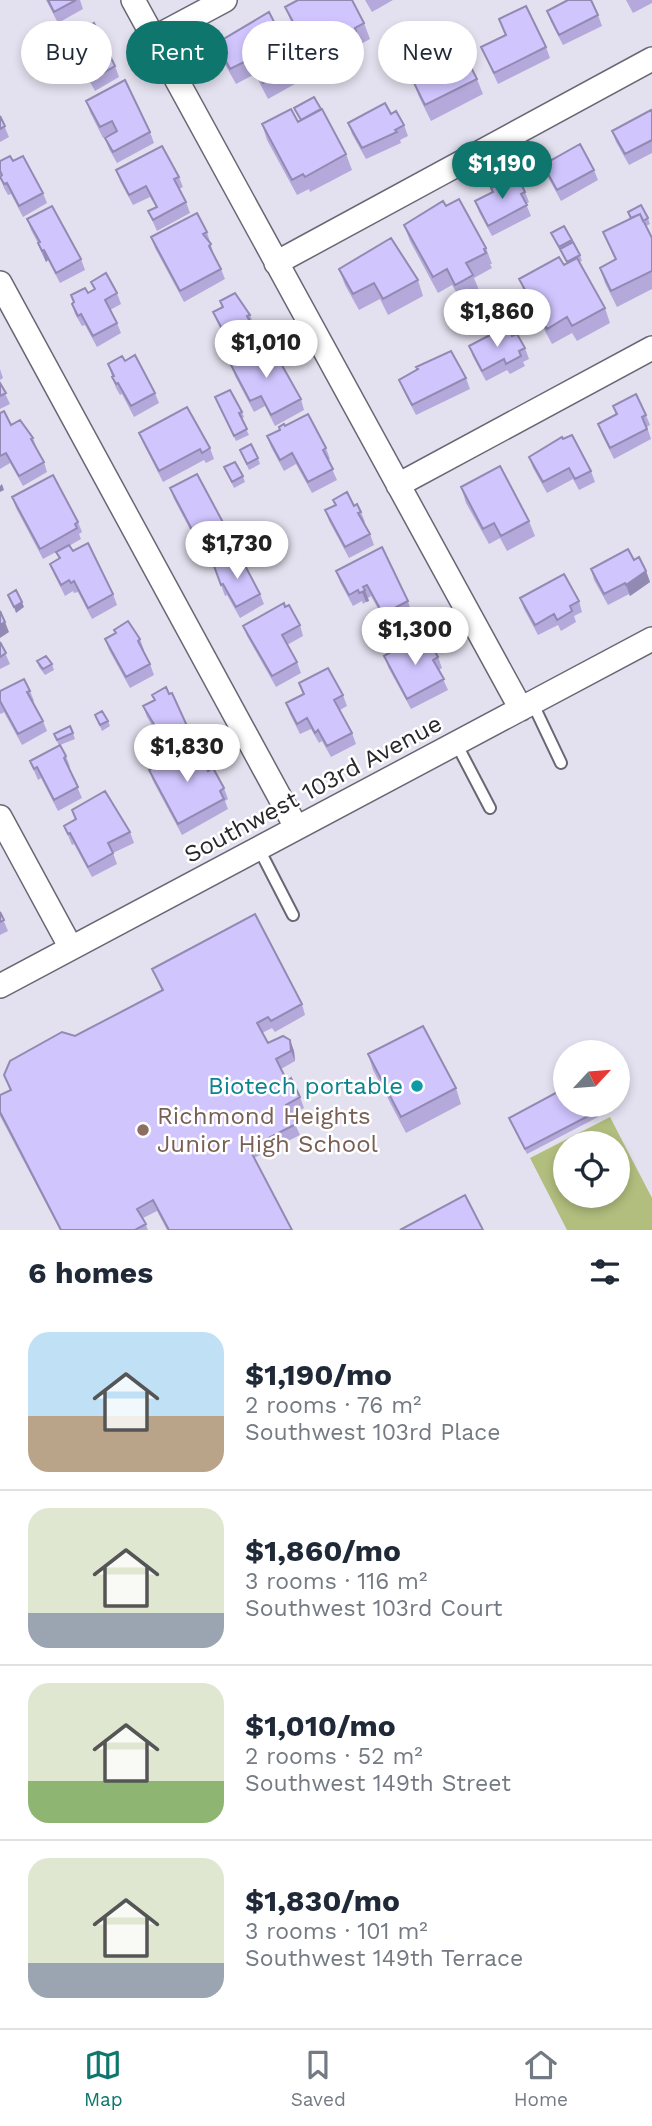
<!DOCTYPE html>
<html lang="en">
<head>
<meta charset="utf-8">
<style>
	:root { --surface:#fff; --page:#f2f2f3; --text:#1f2937; --muted:#747a83; --line:#e0e1e3; --accent:#0f766e }
	body { margin:0; font-family:"Work Sans",sans-serif; background:var(--page); color:var(--text); height:100vh; display:flex; flex-direction:column; font-size:26px; white-space:nowrap }
	* { box-sizing:border-box; margin:0 }
	p { font-size:23px; color:var(--muted) }
	.icon { flex:none; width:38px; height:38px; fill:none; stroke:currentColor; stroke-width:2; stroke-linecap:round; stroke-linejoin:round }
	.map { position:relative; height:1230px; overflow:hidden }
	.drawer { display:flex; flex-direction:column; background:var(--surface); flex:1 }
	.drawer>* { flex:none }
	.top-card { position:absolute; left:21px; top:21px; width:611px; height:63px; display:flex; gap:14px }
	.needle { width:46px; rotate:64deg }
	.tools { position:absolute; left:553px; top:1040px; display:grid; gap:14px }
	.tools a { display:grid; place-items:center; width:77px; height:77px; border-radius:50%; background:var(--surface); box-shadow:0 4px 10px #0003; font-size:35px }
	.price { position:absolute; translate:-50% -60px; padding:0 16px; border-radius:24px; background:#fff; color:#222; font-size:23px; line-height:46px; filter:drop-shadow(0 2px 4px #0008) }
	.price::after { content:''; position:absolute; left:50%; top:42px; width:21px; height:16px; margin-left:-10px; background:inherit; clip-path:polygon(0 0,100% 0,50% 100%) }
	.price.active { background:var(--accent); color:#fff }
	ul { padding:0; list-style:none }
	li { display:flex; align-items:center; gap:21px; height:175px; padding:0 28px }
	li+li { border-top:2px solid var(--line) }
	li span { display:grid; place-items:center; flex:none; width:196px; height:140px; border-radius:21px; color:#555 }
	li>.icon { margin-inline-start:auto }
	span .icon { width:84px; height:84px; fill:#fffc; stroke-width:1 }
	li b { font-size:30px }
	h2 { display:flex; justify-content:space-between; align-items:center; height:84px; padding:0 28px; font-size:30px }
	.tag { padding:0 24px; border-radius:32px; background:var(--surface); box-shadow:0 4px 10px #0003; font-size:24px; line-height:63px }
	.tag.active { background:var(--accent); color:#fff }
	.tab-bar { display:flex; justify-content:space-around; align-items:center; height:98px; border-top:2px solid var(--line); background:var(--surface); font-size:19px; color:var(--muted) }
	.tab-bar a { display:grid; justify-items:center; gap:4px }
	.tab-bar .active { color:var(--accent) }
	.map>svg:first-child { display:block }
	.green { fill:#b2be7e; fill-rule:evenodd }
	.lines { fill:none; stroke-linecap:round; stroke-linejoin:round }
	.lane-casing { stroke:#696773; stroke-width:14 }
	.street-casing { stroke:#696773; stroke-width:26 }
	.lane { stroke:#fff; stroke-width:10 }
	.street { stroke:#fff; stroke-width:23 }
	.wall { fill:#b4a9da }
	.shaded-wall { fill:#928ab2 }
	.building { fill:#d1c5fe; stroke:#928ab2; stroke-width:2 }
	.culture-dot { fill:#0f9aa8; stroke:#fff; stroke-width:2.5 }
	.education-dot { fill:#8d6e63; stroke:#fff; stroke-width:2.5 }
	.labels { text-anchor:middle; dominant-baseline:central; stroke-width:5; stroke-linejoin:round; paint-order:stroke }
	.street-label { font-size:24px; fill:#27272c; stroke:#fff }
	.culture-label { font-size:24px; fill:#0d838f; stroke:#fff; text-anchor:end }
	.education-label { font-size:24px; fill:#785e54; stroke:#fff; text-anchor:start }
</style>
</head>
<body>
<div class="map">
<svg width="652" height="1230" viewBox="0 0 652 1230">
	<rect width="100%" height="100%" fill="#e3e1ef"/>
	<path class="green" d="M610 1117 652 1198V1230H567L530 1158ZM565 1143H618V1195H565Z"/>
	<g class="lines">
		<defs>
			<path id="lane" d="M532 702 561 763
				M456 743 490 808
				M258 847 293 915"/>
			<path id="street" d="M133 0 521 709
				M154 38 225 0
				M276 263 652 59
				M0 283 296 827
				M398 485 652 348
				M0 817 71 948
				M0 986 652 639"/>
		</defs>
		<use href="#lane" class="lane-casing"/>
		<use href="#street" class="street-casing"/>
		<use href="#lane" class="lane"/>
		<use href="#street" class="street"/>
	</g>
	<path class="wall" d="M46 0H80L83 9 58 23Z
		M365 0H393L372 12Z
		M626 0H652V3L633 13Z
		M285 7 364 23 370 39 361 44 362 46 317 70 291 22Z
		M547 11 598 15 602 26 563 45 551 22Z
		M499 19 546 47 550 58 498 84 481 47 505 35Z
		M78 32 115 66 119 77 95 91 74 53 70 43 80 37Z
		M428 42 477 79 483 94 431 121 419 97 413 81 439 68 433 58Z
		M217 43 296 65 302 80 268 99 255 74 236 84 222 59Z
		M389 57H412L414 63 395 72Z
		M86 101 150 132 154 143 117 163 109 149 105 138 116 132 103 138 90 112Z
		M294 108 346 154 352 170 310 192 309 189 297 195 267 140 262 124 298 122 300 120Z
		M652 113V153L629 165 616 142 612 131Z
		M391 114 404 125 408 136 400 140 401 143 366 159 352 134 348 123Z
		M0 116 9 137 0 142Z
		M0 161H13L43 193 47 203 23 217 11 194 8 195 4 188 0 177 1 176 0 174Z
		M543 165 594 170 598 180 561 201 547 175Z
		M116 170 179 177 183 187 179 189 186 202 190 213 157 231 148 211 156 207 150 197 133 205 120 181Z
		M525 192 529 202 526 204 531 216 492 236 479 212 475 201Z
		M446 206 486 248 492 264H490L492 268 474 278 479 290 461 300 452 285 438 293 410 241 404 225Z
		M628 212 648 218 650 224 646 226 652 238V289L617 307 605 283 600 268 615 260 603 232 630 219Z
		M27 219 81 259 85 270 60 283 48 260 46 262 42 254 38 243 31 230Z
		M564 226 580 255 582 261 579 262 605 308 610 323 577 341 572 333 552 344 525 294 519 279 567 264 551 233Z
		M207 232 214 255 221 269 225 279 184 302 155 248 151 237Z
		M339 269 418 280 423 296 388 315 380 299 359 310 345 285Z
		M91 282 117 293 121 304 110 310 117 323 121 333 97 347 85 325 82 326 75 314 72 304 74 303 71 295 88 293 94 289Z
		M220 301 250 315 254 326H252L262 346 237 360 217 322 213 312 222 307Z
		M512 336 525 348 529 359 523 362 525 366 510 374 507 370 486 381 473 357 469 346Z
		M125 361 155 393 159 403 134 417 122 394 120 395 116 388 108 364Z
		M231 365 301 399 304 410 275 426 265 406 254 412 235 376Z
		M0 369 3 378 0 380Z
		M417 369 466 378 470 389 416 415 403 390 399 380Z
		M0 383 10 404 0 409Z
		M215 397 242 412 244 417 241 419 249 435 236 441Z
		M613 406 646 415 650 425 647 427 651 439 614 459 602 435 598 424 616 415Z
		M0 413 11 425 33 438 37 449 44 462 47 472 23 486 10 463 0 469Z
		M285 426 326 448 330 459 328 460 337 480 312 493 296 464 284 471 271 447 267 436Z
		M139 433 210 448 214 459 206 463 204 460 163 482 143 443Z
		M240 450 258 458 260 464 249 470Z
		M529 457 591 471 595 482 579 490 573 479 547 493 533 468Z
		M224 467 243 476 245 482 234 488Z
		M461 487 529 521 535 536 507 551 500 538 489 544 466 503Z
		M170 488 226 528 230 539 203 554 174 499Z
		M12 497 78 522 82 532 79 534 81 539 69 546 73 551 113 594 117 605 92 619 78 592 74 593 73 591 65 596 54 574 50 564 59 559 56 552 43 559 16 508Z
		M333 500 354 506 361 512 365 522 364 523 370 534 374 545 349 558 329 521 325 510 335 505Z
		M634 560 646 571 650 582 630 596 629 594 608 605 594 580 591 569Z
		M230 563 260 594 264 604 240 618 227 595 225 596 214 566Z
		M336 571 408 601 411 612 387 625 371 596 368 598 369 601 366 602 363 604 362 601 353 606 340 582Z
		M520 598 579 601 582 612 574 616 576 622 561 631 558 625 538 635 524 609Z
		M285 607 300 625 303 636 287 645 297 662 301 673 276 687 247 636 243 626Z
		M114 630 140 639 144 650 143 651 150 664 154 675 130 688 109 650 105 639 115 634Z
		M0 642 10 664 0 669Z
		M424 643 438 657 442 668 439 670 448 690 411 709 388 667 384 656Z
		M37 661 52 664 54 670 45 675 39 667Z
		M299 683 343 695 347 706 340 710 352 733 356 744 331 757 322 741 319 743 311 729 300 734 290 714 286 703 303 695Z
		M0 691H30L34 701 33 702 43 721 47 731 22 745 4 712 1 714 0 713Z
		M152 695 188 728 192 739 168 752 147 717 143 706 154 700Z
		M95 715 108 721 110 726 102 731Z
		M73 733 75 739 60 745 66 756 70 767 69 768 82 798 58 811 41 778 38 780 30 761 59 746 54 734Z
		M149 770 208 771 224 788 228 799 225 801 228 809 182 835 153 781Z
		M72 810 130 832 134 843 113 853 117 864 92 877 74 844 72 845 64 826 75 820Z
		M0 912 8 931 0 935Z
		M152 969 302 1004 305 1015 275 1032 272 1028 262 1033 268 1043 290 1040 294 1051 295 1061 281 1069 287 1081 300 1097 304 1108 291 1115 300 1135 254 1158 292 1230H167L157 1211 143 1218 148 1230H60L0 1116V1095L10 1090 4 1075 75 1036 162 991Z
		M368 1054 456 1088 461 1104 406 1133 373 1070Z
		M596 1112 598 1117 527 1154 509 1118Z"/>
	<path class="shaded-wall" d="M44 250 48 260 46 262 42 251Z
		M2 484 4 490 0 492V486Z
		M646 571 650 582 630 596 626 585Z
		M365 590 369 601 366 602 362 592Z
		M22 602 24 607 16 613 14 607Z
		M5 622 9 632 0 638V625Z
		M290 1040 294 1051 295 1061 291 1051Z"/>
	<path class="building" d="M48 0H76L54 12Z
		M298 0H352L364 23 355 28 356 31 311 55 285 7Z
		M568 0H591L598 15 559 35 547 11Z
		M526 6 546 47 494 73 481 47 506 35 499 19Z
		M269 12 296 65 263 83 250 59 230 69 217 43Z
		M94 23 115 66 91 80 70 43 81 37 78 32Z
		M452 30 477 79 425 105 413 81 441 67 428 42Z
		M407 48 412 57 393 66 389 57Z
		M125 80 150 132 113 152 105 138 117 131 112 121 100 127 86 101Z
		M314 97 321 109 301 120 294 108Z
		M385 103 391 114 396 111 404 125 395 130 397 132 362 148 348 123Z
		M291 109 298 122 322 109 346 154 305 177 303 174 292 180 262 124Z
		M651 110 652 113V140L625 154 612 131Z
		M0 116 5 126 0 129Z
		M580 144 594 170 557 190 543 165Z
		M162 146 179 177 174 179 186 202 153 220 148 211 157 207 146 186 129 195 116 170Z
		M10 156 13 161 23 156 43 193 19 206 7 183 4 184 0 177 2 175 0 171V161Z
		M517 175 525 192 521 194 527 205 488 226 475 201 493 192 491 188Z
		M459 199 486 248 484 249 486 253 466 263 473 275 455 285 447 269 433 277 404 225 443 201 446 206Z
		M641 205 648 218 643 221 640 214 631 218 628 212Z
		M52 206 81 259 56 273 44 250 42 251 38 243 40 242 27 219Z
		M197 213 207 232 203 234 211 244 209 246 221 269 180 291 151 237Z
		M640 214 652 238V271L611 291 600 268 616 259 603 232Z
		M564 226 572 240 559 247 551 233Z
		M391 238 418 280 383 299 374 283 353 294 339 269Z
		M573 242 580 255 567 262 560 249Z
		M559 257 564 265 577 258 605 308 572 326 567 317 547 329 519 279Z
		M106 273 117 293 105 300 117 323 93 336 81 314 78 316 72 304 74 302 71 295 85 288 88 293 95 289 91 282Z
		M235 293 250 315 247 316 258 336 233 349 213 312 223 307 220 301Z
		M507 326 512 336 517 334 525 348 519 351 521 356 506 364 504 359 482 371 469 346Z
		M270 344 301 399 271 415 261 396 250 401 231 365Z
		M451 351 466 378 412 405 399 380 418 369 416 367Z
		M135 355 155 393 131 406 118 383 116 384 112 377 114 376 108 364 122 356 125 361Z
		M0 383 6 393 0 396Z
		M230 390 242 412 239 413 247 429 234 436 215 397Z
		M636 394 646 415 642 417 647 429 610 448 598 424 617 414 613 406Z
		M187 407 210 448 202 453 200 449 159 471 139 433Z
		M4 411 11 425 20 420 33 438 31 439 44 462 19 476 6 453 0 456V413Z
		M308 414 326 448 323 450 333 469 308 482 292 453 280 460 267 436 280 430 279 427 284 424 285 426Z
		M572 435 591 471 575 479 569 468 543 482 529 457 562 437 563 439Z
		M251 444 258 458 247 464 240 450Z
		M235 462 243 476 232 482 224 467Z
		M500 466 529 521 501 536 494 523 483 529 461 487Z
		M197 474 226 528 199 543 170 488Z
		M53 475 78 522 75 524 77 528 40 549 12 497Z
		M347 492 354 506 357 504 361 512 358 513 370 534 345 547 325 510 336 505 333 500Z
		M88 543 113 594 88 608 74 581 71 583 69 580 61 585 50 564 60 558 56 552 69 545 73 551Z
		M382 547 408 601 383 614 367 585 363 587 365 590 362 592 359 593 358 590 349 595 336 571Z
		M628 549 634 560 639 557 646 571 626 585 625 583 604 594 591 569Z
		M241 558 260 594 236 607 223 584 221 585 214 566 228 559 230 563Z
		M564 574 579 601 570 606 572 611 557 620 554 614 535 625 520 598Z
		M16 590 22 602 14 607 8 595Z
		M284 603 285 607 289 605 300 625 282 635 297 662 272 676 243 626Z
		M0 611 5 622 0 625Z
		M128 621 140 639 138 641 150 664 126 677 105 639 116 633 114 630Z
		M420 636 424 643 429 641 438 657 433 660 444 679 407 699 384 656Z
		M0 642 6 653 0 657Z
		M46 656 52 664 43 669 37 661Z
		M328 668 343 695 334 700 352 733 327 746 318 730 315 733 307 718 297 724 286 703 304 694 299 683Z
		M24 679 30 691 27 692 43 721 18 734 0 701V691Z
		M166 687 169 694 172 693 188 728 164 741 143 706 155 700 152 695Z
		M102 711 108 721 100 725 95 715Z
		M70 726 73 733 57 740 54 734Z
		M60 745 66 756 64 758 78 787 54 800 37 767 34 769 30 761Z
		M194 745 208 771 213 768 224 788 220 791 224 799 178 824 149 770Z
		M105 791 130 832 108 843 113 853 88 867 70 833 68 834 64 826 76 819 72 810Z
		M0 912 4 920 0 922Z
		M255 914 302 1004 271 1021 268 1017 257 1023 268 1043 283 1036 290 1040 291 1051 276 1059 287 1081 291 1078 300 1097 286 1105 296 1124 249 1148 292 1230H169L153 1200 137 1209 146 1224 135 1230H61L0 1112V1095L11 1090 4 1075 10 1061 62 1032 75 1036 163 990 152 969Z
		M423 1026 456 1088 401 1117 368 1054Z
		M565 1088V1104H592L596 1112 525 1149 509 1118Z
		M465 1195 483 1230H400Z"/>
	<circle class="culture-dot" cx="417" cy="1086" r="7"/>
	<circle class="education-dot" cx="143" cy="1130" r="7"/>
	<g class="labels">
		<g class="street-label">
			<text transform="translate(313 789) rotate(-28)">Southwest 103rd Avenue</text>
		</g>
		<g class="culture-label">
			<text x="403" y="1086">Biotech portable</text>
		</g>
		<g class="education-label">
			<text x="157" y="1116">Richmond Heights<tspan x="157" dy="28">Junior High School</tspan></text>
		</g>
	</g>
</svg>
<div class="tools">
<a><svg class="needle" viewBox="-14 -14 28 28"><path d="M0-13l5 13h-10z" fill="#e53935"/><path d="M0 13l5-13h-10z" fill="#747a83"/></svg></a>
<a><svg class="icon" aria-label="locate" viewBox="0 0 24 24"><circle cx="12" cy="12" r="6"/><path d="M12 2v4M12 18v4M2 12h4M18 12h4"/></svg></a>
</div>
<b class="price active" style="left:502px;top:201px">$1,190</b>
<b class="price" style="left:497px;top:349px">$1,860</b>
<b class="price" style="left:266px;top:380px">$1,010</b>
<b class="price" style="left:237px;top:581px">$1,730</b>
<b class="price" style="left:415px;top:667px">$1,300</b>
<b class="price" style="left:187px;top:784px">$1,830</b>
<div class="top-card">
<a class="tag">Buy</a>
<a class="tag active">Rent</a>
<a class="tag">Filters</a>
<a class="tag">New</a>
</div>
</div>
<section class="drawer">
<h2>6 homes<svg class="icon" aria-label="filters" viewBox="0 0 24 24"><path d="M4 7h16M4 17h16"/><circle cx="9" cy="7" r="2"/><circle cx="15" cy="17" r="2"/></svg></h2>
<ul>
<li><span style="background:linear-gradient(#bfe0f5 60%,#b9a48a 0)"><svg class="icon" aria-label="home" viewBox="0 0 24 24"><path d="M3 11l9-7 9 7M6 9v11h12V9"/></svg></span><div><b>$1,190/mo</b><p>2 rooms · 76 m²</p><p>Southwest 103rd Place</p></div></li>
<li><span style="background:linear-gradient(#dfe7d0 75%,#9aa5b1 0)"><svg class="icon" aria-label="home" viewBox="0 0 24 24"><path d="M3 11l9-7 9 7M6 9v11h12V9"/></svg></span><div><b>$1,860/mo</b><p>3 rooms · 116 m²</p><p>Southwest 103rd Court</p></div></li>
<li><span style="background:linear-gradient(#dfe7d0 70%,#8fb573 0)"><svg class="icon" aria-label="home" viewBox="0 0 24 24"><path d="M3 11l9-7 9 7M6 9v11h12V9"/></svg></span><div><b>$1,010/mo</b><p>2 rooms · 52 m²</p><p>Southwest 149th Street</p></div></li>
<li><span style="background:linear-gradient(#dfe7d0 75%,#9aa5b1 0)"><svg class="icon" aria-label="home" viewBox="0 0 24 24"><path d="M3 11l9-7 9 7M6 9v11h12V9"/></svg></span><div><b>$1,830/mo</b><p>3 rooms · 101 m²</p><p>Southwest 149th Terrace</p></div></li>
</ul>
</section>
<nav class="tab-bar">
<a class="active"><svg class="icon" aria-label="map" viewBox="0 0 24 24"><path d="M3 6l6-2 6 2 6-2v14l-6 2-6-2-6 2zM9 4v14M15 6v14"/></svg>Map</a>
<a><svg class="icon" aria-label="saved" viewBox="0 0 24 24"><path d="M7 4h10v16l-5-4-5 4z"/></svg>Saved</a>
<a><svg class="icon" aria-label="home" viewBox="0 0 24 24"><path d="M3 11l9-7 9 7M6 9v11h12V9"/></svg>Home</a>
</nav>
</body>
</html>
